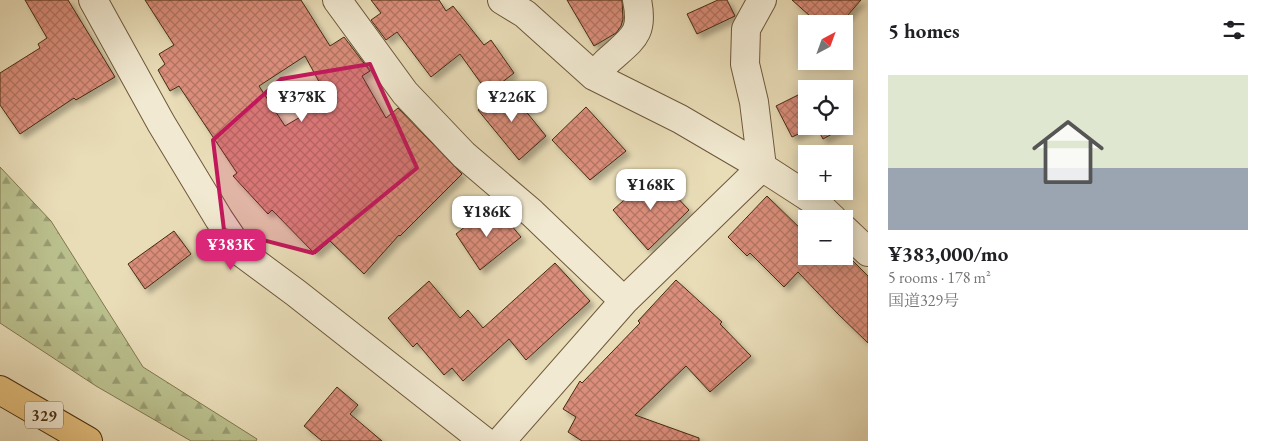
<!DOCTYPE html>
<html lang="en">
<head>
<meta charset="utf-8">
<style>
	:root { --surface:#fff; --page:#f2f2f2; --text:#202124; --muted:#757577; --line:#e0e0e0; --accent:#db2777 }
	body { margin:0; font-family:"EB Garamond","Noto Serif JP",serif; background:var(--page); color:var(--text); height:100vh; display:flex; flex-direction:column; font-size:19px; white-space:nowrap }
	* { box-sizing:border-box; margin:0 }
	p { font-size:16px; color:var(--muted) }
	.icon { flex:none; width:28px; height:28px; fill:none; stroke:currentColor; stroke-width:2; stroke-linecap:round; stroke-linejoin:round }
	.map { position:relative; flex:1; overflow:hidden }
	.sheet { display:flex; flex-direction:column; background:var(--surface); width:400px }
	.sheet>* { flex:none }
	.needle { width:32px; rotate:41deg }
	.controls { position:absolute; left:798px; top:15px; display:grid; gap:10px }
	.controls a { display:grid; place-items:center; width:55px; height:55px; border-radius:0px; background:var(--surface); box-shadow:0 2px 12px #0003; font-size:25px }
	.price { position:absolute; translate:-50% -42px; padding:0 11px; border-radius:10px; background:#fff; color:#222; font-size:16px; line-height:32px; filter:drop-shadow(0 1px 2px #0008) }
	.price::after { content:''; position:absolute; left:50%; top:30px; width:15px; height:11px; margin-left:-8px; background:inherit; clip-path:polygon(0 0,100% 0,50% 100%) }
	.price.active { background:var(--accent); color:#fff }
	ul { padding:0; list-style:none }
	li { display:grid; align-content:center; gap:10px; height:265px; padding:0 20px }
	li+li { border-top:1px solid var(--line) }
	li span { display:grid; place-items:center; height:155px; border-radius:0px; color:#555 }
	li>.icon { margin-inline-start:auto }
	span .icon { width:90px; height:90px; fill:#fffc; stroke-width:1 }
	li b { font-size:21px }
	h2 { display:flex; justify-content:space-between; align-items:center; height:60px; padding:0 20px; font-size:21px }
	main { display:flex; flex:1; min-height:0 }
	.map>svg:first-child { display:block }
	.forest { fill:url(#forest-firs); stroke:#80764e }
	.building { fill:url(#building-cross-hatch); stroke:#452b10; fill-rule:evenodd; filter:url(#shadow) }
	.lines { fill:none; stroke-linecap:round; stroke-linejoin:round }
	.minor-casing { stroke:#6e583a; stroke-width:30 }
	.trunk-casing { stroke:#452b10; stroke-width:30 }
	.minor { stroke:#f1e9d1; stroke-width:28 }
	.trunk { stroke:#e4be7c; stroke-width:28 }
	.marked { fill:#c2185b; fill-opacity:0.2; stroke:#c2185b; stroke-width:4; stroke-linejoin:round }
	.labels { text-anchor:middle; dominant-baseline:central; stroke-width:5; stroke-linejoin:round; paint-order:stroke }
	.shield { fill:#f1e9d1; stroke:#79644a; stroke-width:1 }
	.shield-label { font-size:16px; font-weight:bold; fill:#452b10 }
</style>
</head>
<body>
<main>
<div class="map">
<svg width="868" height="441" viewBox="0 0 868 441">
	<defs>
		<pattern id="forest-firs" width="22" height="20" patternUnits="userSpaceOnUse" patternTransform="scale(1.25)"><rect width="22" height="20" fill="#bac08d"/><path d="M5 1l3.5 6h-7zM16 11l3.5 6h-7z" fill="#999c72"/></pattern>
		<pattern id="building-cross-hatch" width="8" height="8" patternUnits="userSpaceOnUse" patternTransform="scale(1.25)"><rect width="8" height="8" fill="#db8e7b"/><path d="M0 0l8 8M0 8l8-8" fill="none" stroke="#b37463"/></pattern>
		<filter id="shadow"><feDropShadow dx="4.5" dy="4.5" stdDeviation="2.5" flood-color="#0004"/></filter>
	</defs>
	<rect width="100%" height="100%" fill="#e9ddb8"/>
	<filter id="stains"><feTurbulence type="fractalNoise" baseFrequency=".004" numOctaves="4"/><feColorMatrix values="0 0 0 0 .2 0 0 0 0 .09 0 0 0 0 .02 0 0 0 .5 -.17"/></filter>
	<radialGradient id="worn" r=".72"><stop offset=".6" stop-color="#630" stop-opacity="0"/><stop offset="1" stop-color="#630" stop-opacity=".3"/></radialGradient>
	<path class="forest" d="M0 167 51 221 143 367 257 439 256 441H191L96 386 0 323Z"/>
	<path class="building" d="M25 0H68L115 77 76 100 74 98 20 134 0 105V73L40 48 38 44 47 38Z
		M145 0H301L330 46 344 37 370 71 362 76 386 118 398 108 462 174 400 236 399 235 364 274 330 241 315 254 272 210 268 214 233 176 237 173 179 86 170 91 158 70 165 64 159 54 174 45ZM305 56 329 100 285 126 259 86Z
		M371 0H439L446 11 453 6 484 45 491 40 514 73 488 93 460 54 431 77 397 32 386 40 371 20 381 13Z
		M567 0H622L623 19 621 26 616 33 594 46Z
		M718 0H727L735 16 697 34 687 14Z
		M792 0H861L840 24H819Z
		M506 87 546 136 519 160 478 110Z
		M806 91V126H816L792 137 776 106Z
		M586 107 626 151 590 180 552 140Z
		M816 126H842L843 128 823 139Z
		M654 173 689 210 648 250 613 210Z
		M767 196 806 234V256H848L868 276V343L837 313 798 272 784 287 750 253 747 256 728 237Z
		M482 213 488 222 501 213 521 237 480 270 456 234Z
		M174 231 191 254 145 289 128 264Z
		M555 263 590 301 526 360 509 339 463 381 452 368 444 375 417 343 413 347 388 318 429 281 460 318 468 310 483 328Z
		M676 280 722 322 720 324 751 356 710 392 686 366 635 415 699 438V441H582L568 432 576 417 563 409 580 381 582 383 640 323 638 321Z
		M337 387 358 405 350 414 382 441H322L304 426Z"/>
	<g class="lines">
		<defs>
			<path id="minor" d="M93 0 161 123 219 219 242 253 296 293 484 441
				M337 0 405 93 464 155 532 213 624 301
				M502 0 525 14 594 76 680 119 762 167 813 200 833 219
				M762 0 746 29 745 64 754 102 762 167
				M594 76C599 70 604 64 610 59 633 38 644 34 637 0
				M844 229 868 252
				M501 441 624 301 762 167"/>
			<path id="trunk" d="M0 390 88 441"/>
		</defs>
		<use href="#minor" class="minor-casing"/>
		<use href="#trunk" class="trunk-casing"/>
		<use href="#minor" class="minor"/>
		<use href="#trunk" class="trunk"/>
	</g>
	<path class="marked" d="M370 64 417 168 313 253 224 230 213 140 281 79Z"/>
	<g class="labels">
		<rect class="shield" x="25" y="401.5" width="38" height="27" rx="4"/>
		<g class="shield-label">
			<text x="44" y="415">329</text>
		</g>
	</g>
	<rect width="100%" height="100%" filter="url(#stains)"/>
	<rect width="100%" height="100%" fill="url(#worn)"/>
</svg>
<div class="controls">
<a><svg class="needle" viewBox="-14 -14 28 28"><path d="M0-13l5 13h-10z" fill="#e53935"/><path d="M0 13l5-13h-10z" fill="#757577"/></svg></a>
<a><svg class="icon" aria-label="locate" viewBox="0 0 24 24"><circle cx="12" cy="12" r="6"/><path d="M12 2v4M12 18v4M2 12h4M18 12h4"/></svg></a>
<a>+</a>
<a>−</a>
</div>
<b class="price" style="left:302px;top:123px">¥378K</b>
<b class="price" style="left:512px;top:123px">¥226K</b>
<b class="price" style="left:651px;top:211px">¥168K</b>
<b class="price" style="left:487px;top:238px">¥186K</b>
<b class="price active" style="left:231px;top:271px">¥383K</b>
</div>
<section class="sheet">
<h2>5 homes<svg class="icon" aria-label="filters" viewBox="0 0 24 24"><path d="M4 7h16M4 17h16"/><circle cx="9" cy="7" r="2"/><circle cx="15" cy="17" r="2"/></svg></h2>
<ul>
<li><span style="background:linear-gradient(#dfe7d0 60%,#9aa5b1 0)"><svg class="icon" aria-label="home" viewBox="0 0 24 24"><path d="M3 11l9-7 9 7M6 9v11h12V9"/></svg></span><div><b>¥383,000/mo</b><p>5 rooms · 178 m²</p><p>国道329号</p></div></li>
</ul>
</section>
</main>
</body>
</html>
